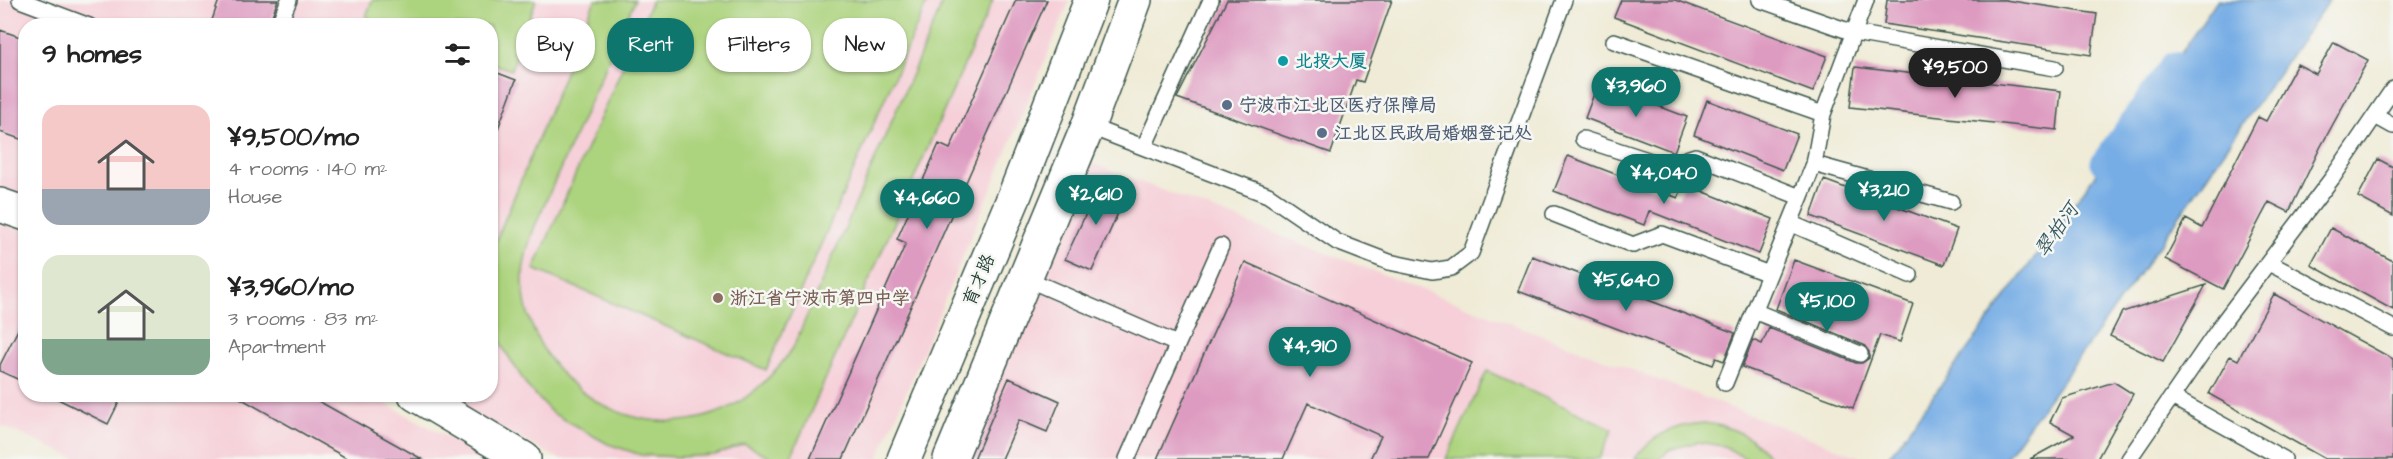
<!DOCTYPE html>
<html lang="en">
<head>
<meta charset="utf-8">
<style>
	:root { --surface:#fff; --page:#f6f6f6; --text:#222; --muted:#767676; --accent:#0f766e }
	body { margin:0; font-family:"Architects Daughter","LXGW WenKai TC",sans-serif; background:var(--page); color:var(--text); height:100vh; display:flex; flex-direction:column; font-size:22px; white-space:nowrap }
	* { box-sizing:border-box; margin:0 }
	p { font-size:20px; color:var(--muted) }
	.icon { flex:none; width:33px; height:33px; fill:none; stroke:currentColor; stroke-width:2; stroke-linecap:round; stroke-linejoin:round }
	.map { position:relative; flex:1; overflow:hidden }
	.sheet { position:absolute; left:18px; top:18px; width:480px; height:384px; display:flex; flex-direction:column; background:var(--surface); border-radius:24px; box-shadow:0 2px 4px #0004 }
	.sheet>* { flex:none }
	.banner { position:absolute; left:516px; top:18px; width:570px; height:54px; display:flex; gap:12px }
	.price { position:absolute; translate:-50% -51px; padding:0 14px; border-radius:21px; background:var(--accent); color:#fff; font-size:20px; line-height:39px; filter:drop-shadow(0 2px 3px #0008) }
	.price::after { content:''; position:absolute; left:50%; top:36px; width:18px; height:14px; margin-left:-9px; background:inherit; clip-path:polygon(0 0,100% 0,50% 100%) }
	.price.selected { background:#222; color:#fff }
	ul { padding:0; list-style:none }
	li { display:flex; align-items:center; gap:18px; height:150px; padding:0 24px }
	li span { display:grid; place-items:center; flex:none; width:168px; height:120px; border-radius:18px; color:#555 }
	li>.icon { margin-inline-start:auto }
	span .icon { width:72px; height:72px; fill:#fffc; stroke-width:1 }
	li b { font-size:26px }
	h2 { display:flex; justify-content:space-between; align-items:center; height:72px; padding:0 24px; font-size:26px }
	.tag { padding:0 21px; border-radius:24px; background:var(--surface); box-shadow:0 2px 4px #0004; font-size:21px; line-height:54px }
	.tag.selected { background:var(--accent); color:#fff }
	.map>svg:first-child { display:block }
	.built { fill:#f6cfd8 }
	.green { fill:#acd37d; stroke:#668858; stroke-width:1.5 }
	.water { fill:#77ade5; stroke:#4b758c; stroke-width:1.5 }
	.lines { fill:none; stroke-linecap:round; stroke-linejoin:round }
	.canal { stroke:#77ade5; stroke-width:27 }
	.building { fill:#de9bc1 }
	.lane-casing { stroke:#3e574c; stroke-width:18 }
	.secondary-casing { stroke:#3e574c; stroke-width:36 }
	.lane { stroke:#fff; stroke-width:15 }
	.secondary { stroke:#fff; stroke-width:33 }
	.culture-dot { fill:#0f9aa8; stroke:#f6f6f2; stroke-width:2 }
	.service-dot { fill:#5c6f8a; stroke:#f6f6f2; stroke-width:2 }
	.education-dot { fill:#8d6e63; stroke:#f6f6f2; stroke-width:2 }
	.labels { text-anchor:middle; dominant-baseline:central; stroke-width:5; stroke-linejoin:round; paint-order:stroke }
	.culture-label { font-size:18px; font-weight:bold; fill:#0d838f; stroke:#f6f6f2; text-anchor:start }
	.service-label { font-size:18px; font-weight:bold; fill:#4e5e75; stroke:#f6f6f2; text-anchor:start }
	.street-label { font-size:18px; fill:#1f3d34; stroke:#f6f6f2 }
	.education-label { font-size:18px; font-weight:bold; fill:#785e54; stroke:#f6f6f2; text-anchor:start }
	.water-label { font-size:20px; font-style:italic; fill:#355960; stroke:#f6f6f2 }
</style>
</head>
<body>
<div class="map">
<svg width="2393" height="459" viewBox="0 0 2393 459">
	<rect width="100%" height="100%" fill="#f6f6f2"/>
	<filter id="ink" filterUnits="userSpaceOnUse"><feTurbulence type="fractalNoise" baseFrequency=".0167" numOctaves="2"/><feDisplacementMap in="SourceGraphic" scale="12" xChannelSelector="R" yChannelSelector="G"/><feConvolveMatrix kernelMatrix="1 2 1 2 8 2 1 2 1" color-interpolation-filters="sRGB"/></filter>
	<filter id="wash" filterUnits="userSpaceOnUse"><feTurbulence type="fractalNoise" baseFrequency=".008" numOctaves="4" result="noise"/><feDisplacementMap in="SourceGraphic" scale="24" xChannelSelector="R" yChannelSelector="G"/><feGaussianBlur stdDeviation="1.35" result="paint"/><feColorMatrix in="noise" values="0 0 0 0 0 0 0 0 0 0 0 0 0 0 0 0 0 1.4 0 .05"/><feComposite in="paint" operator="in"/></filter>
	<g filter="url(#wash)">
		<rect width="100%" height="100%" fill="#efebd6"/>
		<path class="built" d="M0 0H1070L878 459H560L435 395 490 394V26H26L25 202 0 193Z
			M1086 161 1865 459H958Z
			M0 222 25 230 26 394 370 395 488 459H77L0 425Z"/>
		<path class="green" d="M372 0H536L511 70 491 63 490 26 388 25 366 17Z
			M595 0H635L534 228C529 244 522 263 523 281 526 375 624 445 714 414 747 403 773 376 793 348L939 12 942 0H993L790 459H775L744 444 715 455 678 457 641 455 608 444 552 413 527 386 502 346 491 305V253Z
			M652 0H928L766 370 534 269Z
			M1487 371 1613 429 1599 459H1446Z
			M1704 423C1733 426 1753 436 1771 459H1746L1724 446 1697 442 1669 450 1660 459H1635C1651 434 1676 425 1704 423Z"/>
		<path class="water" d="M2217 0H2329L2140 273 2005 459H1887L2139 115Z"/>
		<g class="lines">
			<path class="canal" d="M2104 163 2174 65"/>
		</g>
		<g id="blocks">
			<path class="building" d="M219 0H278L268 26H210Z
				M1016 0H1047L843 459H810L906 243 897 239 939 144 950 149Z
				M1227 0H1392L1363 82 1356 80 1331 153 1177 98Z
				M1621 0H1675L1827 56 1813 92 1614 17Z
				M1887 0H2005L2097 14 2091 55 1884 24Z
				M0 30 26 39V141L0 132Z
				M2334 42 2368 60 2320 148 2289 212 2269 202 2223 289 2165 259 2186 219 2202 228 2258 117 2266 121 2297 64 2316 74Z
				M1855 67 2061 91 2057 130 1850 107Z
				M490 70 516 80 493 142H490Z
				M1598 83 1687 117 1674 152 1585 118Z
				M1707 100 1797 134 1783 170 1694 135Z
				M1568 156 1678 198 1684 184 1773 219 1759 254 1649 211 1644 225 1554 191Z
				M2378 159 2393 167V216L2358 197Z
				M1824 180 1957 229 1944 265 1811 216Z
				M1101 181 1127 193 1092 271 1065 259Z
				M2331 228 2393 261V310L2311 265Z
				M1532 256 1735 333 1724 361 1716 358 1713 365 1518 291Z
				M1794 260 1913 304 1900 342 1880 335 1853 408 1742 367 1753 340 1762 344 1769 328 1856 363H1862L1869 358V352L1864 345 1776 309Z
				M1245 262 1472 363 1429 459H1370L1381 436 1308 403 1283 459H1157Z
				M2206 285 2163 362 2110 336 2122 312Z
				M2274 294 2393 359V459H2325L2209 394 2230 356 2238 360Z
				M26 314V383L0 371V365Z
				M1009 378 1060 401 1047 432 1019 420 1002 459H974Z
				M2114 382 2133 394 2097 459H2030L2074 435 2050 422 2062 398Z
				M48 394H123L108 424Z
				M233 394H306L422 459H348Z"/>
		</g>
	</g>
	<g filter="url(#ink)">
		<use href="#blocks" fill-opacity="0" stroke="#3e574c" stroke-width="1.5"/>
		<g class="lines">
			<defs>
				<path id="lane" d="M20 0 89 26
					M1760 0 1854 33 2055 68
					M278 26 289 0
					M1614 41 1823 114
					M2375 116 2393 126
					M1088 126 1268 195 1337 242 1389 262 1432 271 1451 268 1471 253 1564 0
					M1583 139 1666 166 1695 156 1800 197
					M1144 147 1211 0
					M1814 164 1951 202
					M1554 214 1633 245 1662 234 1769 274
					M1790 223 1910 275
					M2269 263 2393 328
					M1025 278 1177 344
					M1754 311 1860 354
					M1725 383 1814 164 1823 114 1866 0
					M2172 397 2284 459
					M1127 459 1221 246
					M2129 459 2224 321 2333 177 2393 89"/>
				<path id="secondary" d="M0 205 26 214
					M415 394 524 459
					M904 459 1014 197 1091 0
					M950 459 1088 126 1135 0"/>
			</defs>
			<use href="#lane" class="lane-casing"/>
			<use href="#secondary" class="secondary-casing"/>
			<use href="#lane" class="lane"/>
			<use href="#secondary" class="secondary"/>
		</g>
	</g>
	<circle class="culture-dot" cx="1283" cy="61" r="6"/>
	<g class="service-dot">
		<circle cx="1227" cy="105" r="6"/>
		<circle cx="1322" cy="133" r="6"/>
	</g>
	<circle class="education-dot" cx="718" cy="298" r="6"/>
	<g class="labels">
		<g class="culture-label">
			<text x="1295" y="61">北投大厦</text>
		</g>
		<g class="service-label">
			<text x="1239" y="105">宁波市江北区医疗保障局</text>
			<text x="1334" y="133">江北区民政局婚姻登记处</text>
		</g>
		<g class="street-label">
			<text transform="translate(979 280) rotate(-67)">育才路</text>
		</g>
		<g class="education-label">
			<text x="730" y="298">浙江省宁波市第四中学</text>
		</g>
		<g class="water-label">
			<text transform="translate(2057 230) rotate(-55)">翠柏河</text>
		</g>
	</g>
</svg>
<b class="price selected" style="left:1955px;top:99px">¥9,500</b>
<b class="price" style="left:1636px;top:118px">¥3,960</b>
<b class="price" style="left:1664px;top:205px">¥4,040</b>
<b class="price" style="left:1884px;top:222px">¥3,210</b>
<b class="price" style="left:1096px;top:226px">¥2,610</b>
<b class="price" style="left:927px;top:230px">¥4,660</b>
<b class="price" style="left:1626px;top:312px">¥5,640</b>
<b class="price" style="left:1827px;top:333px">¥5,100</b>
<b class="price" style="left:1310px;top:378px">¥4,910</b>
<div class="banner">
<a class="tag">Buy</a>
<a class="tag selected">Rent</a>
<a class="tag">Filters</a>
<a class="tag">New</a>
</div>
<section class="sheet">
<h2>9 homes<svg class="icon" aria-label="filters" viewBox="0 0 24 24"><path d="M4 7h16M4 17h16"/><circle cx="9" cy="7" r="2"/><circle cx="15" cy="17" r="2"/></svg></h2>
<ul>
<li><span style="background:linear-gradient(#f6c9c9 70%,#9aa5b1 0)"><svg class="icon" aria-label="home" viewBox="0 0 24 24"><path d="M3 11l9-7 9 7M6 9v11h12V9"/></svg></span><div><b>¥9,500/mo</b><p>4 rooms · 140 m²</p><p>House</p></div></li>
<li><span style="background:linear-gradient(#dfe7d0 70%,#7fa58c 0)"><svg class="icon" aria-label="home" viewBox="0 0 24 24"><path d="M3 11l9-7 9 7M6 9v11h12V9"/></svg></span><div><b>¥3,960/mo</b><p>3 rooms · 83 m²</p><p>Apartment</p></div></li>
</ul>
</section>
</div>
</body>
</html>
